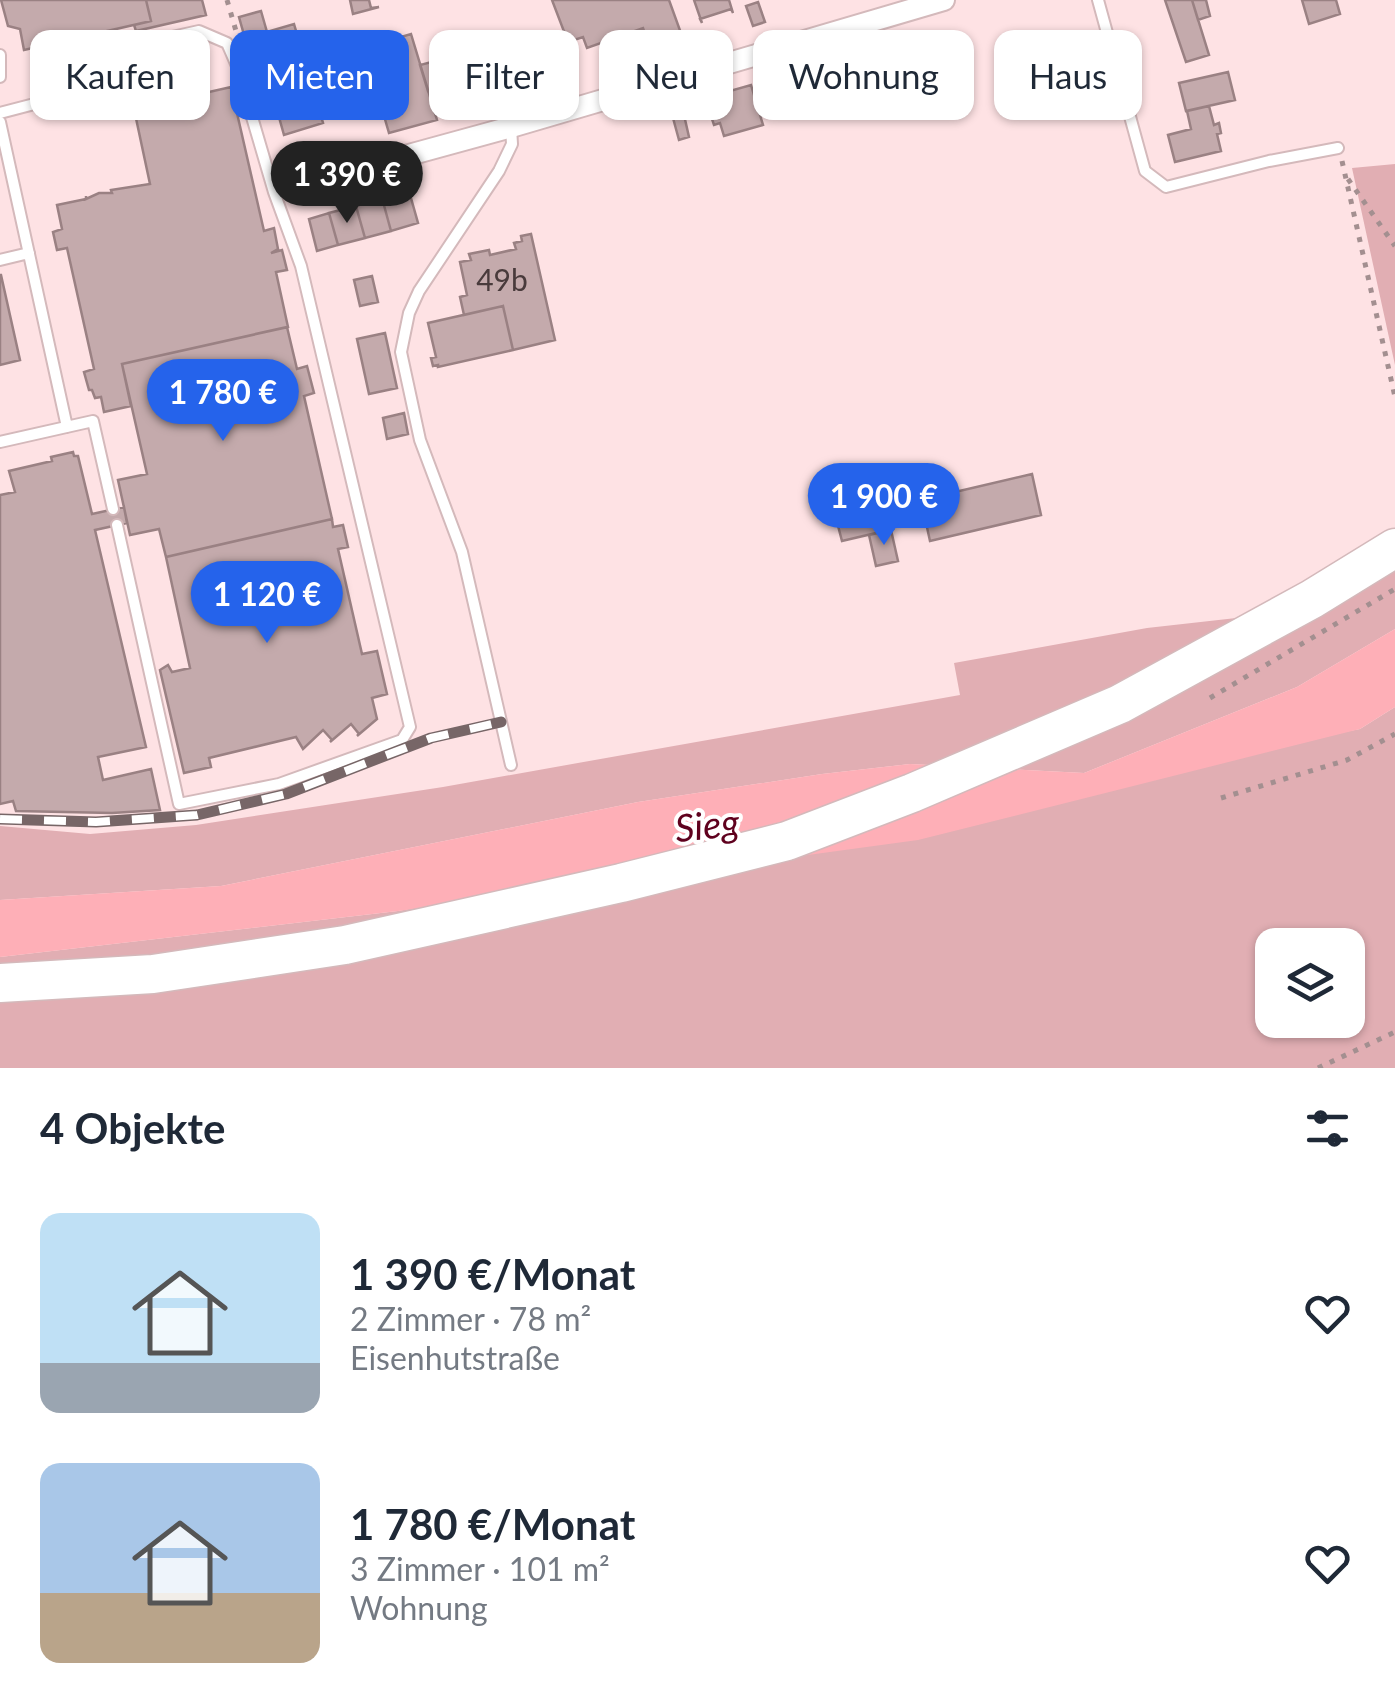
<!DOCTYPE html>
<html lang="de">
<head>
<meta charset="utf-8">
<style>
	:root { --surface:#fff; --page:#f6f6f7; --text:#1f2937; --muted:#747a83; --accent:#2563eb }
	body { margin:0; font-family:Lato,sans-serif; background:var(--page); color:var(--text); height:100vh; display:flex; flex-direction:column; font-size:38px; white-space:nowrap }
	* { box-sizing:border-box; margin:0 }
	p { font-size:32px; color:var(--muted) }
	.icon { flex:none; width:55px; height:55px; fill:none; stroke:currentColor; stroke-width:2; stroke-linecap:round; stroke-linejoin:round }
	.map { position:relative; height:1068px; overflow:hidden }
	.panel { display:flex; flex-direction:column; background:var(--surface); flex:1 }
	.panel>* { flex:none }
	.top-card { position:absolute; left:30px; top:30px; width:1335px; height:90px; display:flex; gap:20px }
	.buttons { position:absolute; left:1255px; top:928px; display:grid; gap:20px }
	.buttons a { display:grid; place-items:center; width:110px; height:110px; border-radius:20px; background:var(--surface); box-shadow:0 2px 8px #0004; font-size:50px }
	.price { position:absolute; translate:-50% -85px; padding:0 22px; border-radius:35px; background:var(--accent); color:#fff; font-size:32px; line-height:65px; filter:drop-shadow(0 2px 5px #0008) }
	.price::after { content:''; position:absolute; left:50%; top:60px; width:30px; height:22px; margin-left:-15px; background:inherit; clip-path:polygon(0 0,100% 0,50% 100%) }
	.price.on { background:#222; color:#fff }
	ul { padding:0; list-style:none }
	li { display:flex; align-items:center; gap:30px; height:250px; padding:0 40px }
	li span { display:grid; place-items:center; flex:none; width:280px; height:200px; border-radius:20px; color:#555 }
	li>.icon { margin-inline-start:auto }
	span .icon { width:120px; height:120px; fill:#fffc; stroke-width:1 }
	li b { font-size:42px }
	h2 { display:flex; justify-content:space-between; align-items:center; height:120px; padding:0 40px; font-size:42px }
	.chip { padding:0 35px; border-radius:20px; background:var(--surface); box-shadow:0 2px 8px #0004; font-size:35px; line-height:90px }
	.chip.on { background:var(--accent); color:#fff }
	.map>svg:first-child { display:block }
	.green { fill:#e1aeb3; fill-rule:evenodd }
	.water { fill:#feafb7 }
	.building { fill:#c4aaac; stroke:#9a8183; stroke-width:2.5 }
	.lines { fill:none; stroke-linecap:round; stroke-linejoin:round }
	.lane-casing { stroke:#d4b9bb; stroke-width:14 }
	.street-casing { stroke:#d4b9bb; stroke-width:24 }
	.highway-casing { stroke:#d4b9bb; stroke-width:41 }
	.path { stroke:#a38f90; stroke-width:5; stroke-dasharray:5 8; stroke-linecap:butt }
	.lane { stroke:#fff; stroke-width:10 }
	.street { stroke:#fff; stroke-width:20 }
	.highway { stroke:#fff; stroke-width:38 }
	.rail-casing { stroke:#776667; stroke-width:11 }
	.rail { stroke:#fff; stroke-width:8; stroke-dasharray:22; stroke-linecap:butt }
	.labels { text-anchor:middle; dominant-baseline:central; stroke-width:8; stroke-linejoin:round; paint-order:stroke }
	.number-label { font-size:30px; fill:#493b3c }
	.water-label { font-size:38px; font-style:italic; fill:#5f011e; stroke:#fff }
</style>
</head>
<body>
<div class="map">
<svg width="1395" height="1068" viewBox="0 0 1395 1068">
	<rect width="100%" height="100%" fill="#fee2e4"/>
	<path class="green" d="M1395 164V365L1352 168Z
		M1395 569V629L1297 687 1084 773 910 764 822 774 638 802 221 886 0 900V826L90 834 196 825 443 787 960 695 954 663 1147 628 1335 607Z
		M1395 707V1068H0V957L398 911 1360 729ZM1272 945H1348V1020H1272Z"/>
	<path class="water" d="M1395 629V707L1360 729 918 840 398 911 0 957V900L221 886 638 802 822 774 910 764 1084 773 1297 687Z"/>
	<path class="building" d="M1 0H146L151 21 24 50 20 29 8 26Z
		M146 0H202L206 15 136 31 134 25 151 21Z
		M350 0H369L371 8 379 7 353 14Z
		M552 0H669L682 36 650 48 643 28 587 48 583 37 568 42Z
		M694 0H729L733 13 731 9 700 19 702 23Z
		M1165 0H1192L1209 55 1186 62Z
		M1192 0H1206L1210 16 1198 20Z
		M1302 0H1336L1340 14 1309 24Z
		M758 2 765 22 753 26 746 6Z
		M261 11 267 32 246 42 239 17Z
		M294 24 323 123 284 135 256 35Z
		M411 34 437 120 389 133 380 102 395 97 380 43Z
		M450 57 458 84 428 91 420 65Z
		M1228 72 1235 100 1186 111 1179 83Z
		M751 85 763 125 724 136 720 123 714 125 709 110 716 109 712 96Z
		M231 87 264 231 274 228 278 249 271 253 282 250 287 270 276 272 288 327 122 364 131 406 104 412 101 397 95 398 92 390H89L84 372 94 369 67 248 57 250 53 232 62 229 57 205 86 199V196V199L99 193H112L111 190 150 184 134 109Z
		M1209 106 1214 125 1219 123 1221 133 1217 134 1221 151 1175 162 1168 135 1191 129 1187 111Z
		M684 115 689 137 679 140 673 118Z
		M409 191 418 223 391 231 382 198Z
		M382 198 391 231 365 238 356 206Z
		M356 206 365 238 338 245 329 213Z
		M329 213 338 245 317 251 309 219Z
		M531 234 555 340 513 350 503 306 464 315 460 297 467 295 460 262 471 260 469 254 489 250 490 255 516 249 514 243 522 241 521 236Z
		M1 275 20 360 0 365V275Z
		M372 276 378 302 360 306 354 280Z
		M503 306 513 350 438 367V365L433 366 431 358 436 357 428 323Z
		M287 327 297 369 307 366 314 393 304 396 332 519 166 557 159 529 130 535 118 480 147 474 122 364Z
		M385 333 397 388 369 394 357 339Z
		M404 413 408 434 387 439 383 418Z
		M73 452 74 456H78L92 514 124 507 127 523 95 530 146 747 98 757 103 780 151 769 160 810 112 813 16 811 13 801 0 804V495L15 492 9 471 52 461 51 457Z
		M1032 474 1041 515 930 541 921 500Z
		M888 511 893 529 842 541 837 522Z
		M332 519 333 527 343 525 348 547 338 549 362 654 377 651 387 694 372 698 377 719 357 736 359 734 351 724 330 742 332 740 323 730 303 749 296 737 209 758 211 767 184 773 160 670 168 665 172 672 190 668 166 557Z
		M891 530 898 561 876 566 869 535Z"/>
	<g class="lines">
		<defs>
			<path id="lane" d="M1098 0 1145 171 1166 187 1269 161 1338 148
				M0 55V77
				M0 113 111 84 141 44 199 31 227 43 237 66 274 192 301 266 410 727 402 740 279 784 179 804 117 525
				M0 122 67 427
				M511 127 512 144 499 171 419 291 409 313 401 352 420 440 462 552 511 765
				M0 260 29 253
				M0 442 93 421 113 509"/>
			<path id="street" d="M292 187 511 127 944 0"/>
			<path id="highway" d="M0 983 153 974 345 945 621 883 787 841 912 793 1120 704 1312 599 1395 548"/>
		</defs>
		<use href="#lane" class="lane-casing"/>
		<use href="#street" class="street-casing"/>
		<use href="#highway" class="highway-casing"/>
		<path class="path" d="M227 0 236 31
			M1342 161 1395 397
			M1348 179 1395 246
			M1210 698 1395 589
			M1221 798 1347 760 1395 734
			M1318 1068 1395 1032"/>
		<use href="#lane" class="lane"/>
		<use href="#street" class="street"/>
		<use href="#highway" class="highway"/>
		<defs>
			<path id="rail" d="M0 819 96 822 197 815 286 794 431 738 501 722"/>
		</defs>
		<use href="#rail" class="rail-casing"/>
		<use href="#rail" class="rail"/>
	</g>
	<g class="labels">
		<g class="number-label">
			<text x="502" y="279">49b</text>
		</g>
		<g class="water-label">
			<text transform="translate(707 824) rotate(-6)">Sieg</text>
		</g>
	</g>
</svg>
<div class="buttons">
<a><svg class="icon" aria-label="layers" viewBox="0 0 24 24"><path d="M12 4l9 5-9 5-9-5zM3 14l9 5 9-5"/></svg></a>
</div>
<b class="price on" style="left:347px;top:226px">1 390 €</b>
<b class="price" style="left:223px;top:444px">1 780 €</b>
<b class="price" style="left:884px;top:548px">1 900 €</b>
<b class="price" style="left:267px;top:646px">1 120 €</b>
<div class="top-card">
<a class="chip">Kaufen</a>
<a class="chip on">Mieten</a>
<a class="chip">Filter</a>
<a class="chip">Neu</a>
<a class="chip">Wohnung</a>
<a class="chip">Haus</a>
</div>
</div>
<section class="panel">
<h2>4 Objekte<svg class="icon" aria-label="filters" viewBox="0 0 24 24"><path d="M4 7h16M4 17h16"/><circle cx="9" cy="7" r="2"/><circle cx="15" cy="17" r="2"/></svg></h2>
<ul>
<li><span style="background:linear-gradient(#bfe0f5 75%,#9aa5b1 0)"><svg class="icon" aria-label="home" viewBox="0 0 24 24"><path d="M3 11l9-7 9 7M6 9v11h12V9"/></svg></span><div><b>1 390 €/Monat</b><p>2 Zimmer · 78 m²</p><p>Eisenhutstraße</p></div><svg class="icon" aria-label="heart" viewBox="0 0 24 24"><path d="M12 20l-8-8c-3-5 5-10 8-4 3-6 11-1 8 4z"/></svg></li>
<li><span style="background:linear-gradient(#a9c7e8 65%,#b9a48a 0)"><svg class="icon" aria-label="home" viewBox="0 0 24 24"><path d="M3 11l9-7 9 7M6 9v11h12V9"/></svg></span><div><b>1 780 €/Monat</b><p>3 Zimmer · 101 m²</p><p>Wohnung</p></div><svg class="icon" aria-label="heart" viewBox="0 0 24 24"><path d="M12 20l-8-8c-3-5 5-10 8-4 3-6 11-1 8 4z"/></svg></li>
</ul>
</section>
</body>
</html>
